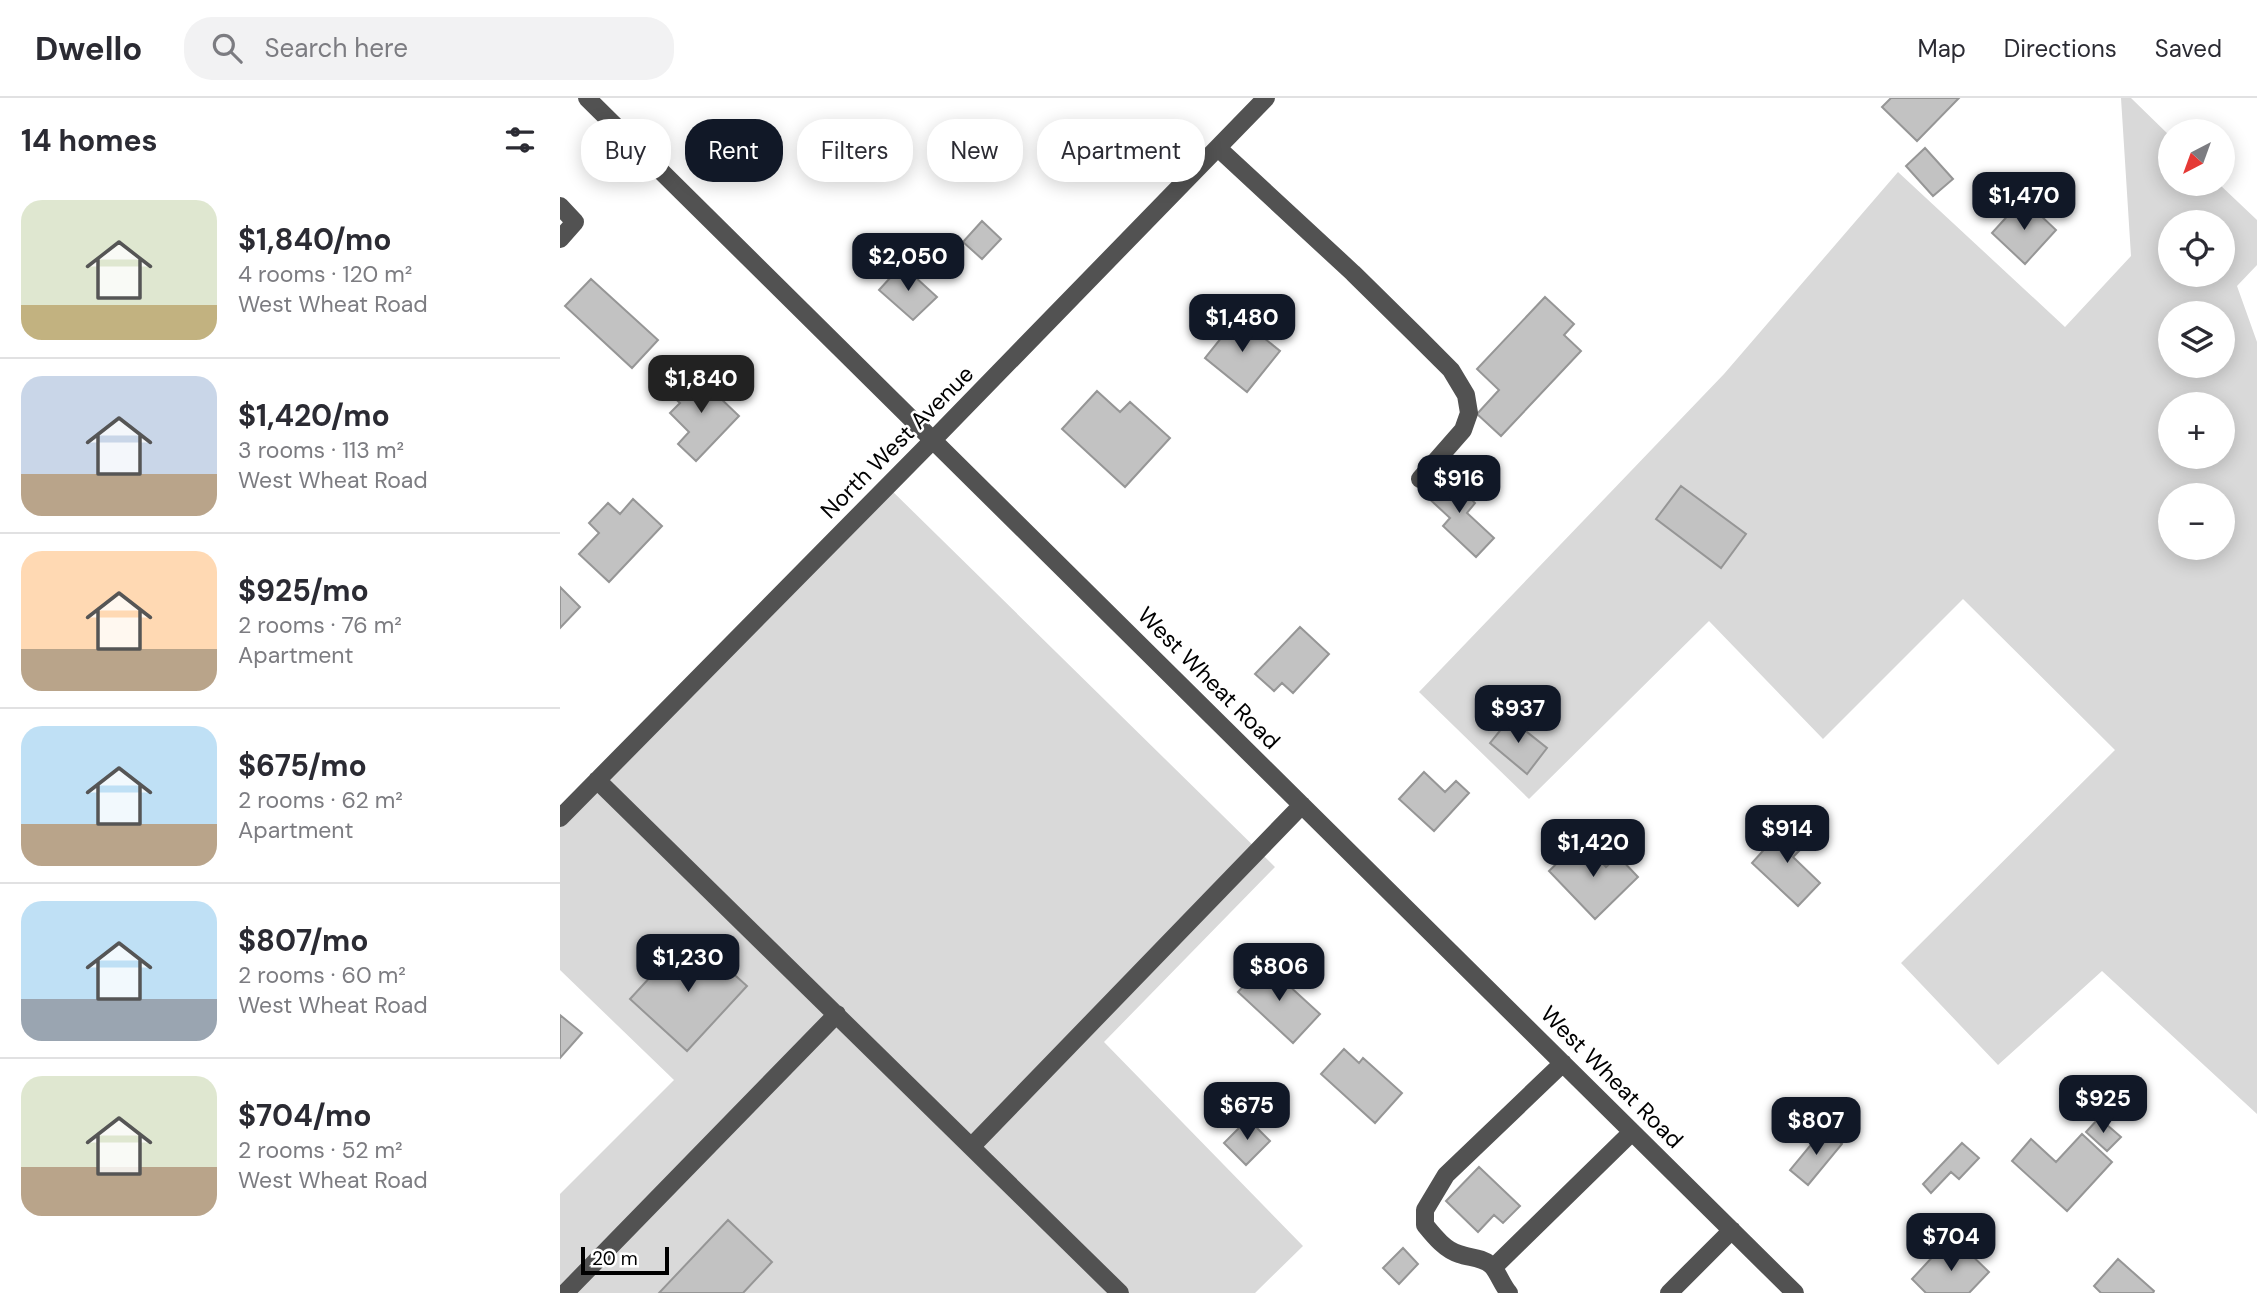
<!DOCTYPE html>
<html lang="en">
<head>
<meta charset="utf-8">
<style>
	:root { --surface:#fff; --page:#f2f2f3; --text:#2b2b33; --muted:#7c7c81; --line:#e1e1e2; --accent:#111827 }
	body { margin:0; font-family:"DM Sans",sans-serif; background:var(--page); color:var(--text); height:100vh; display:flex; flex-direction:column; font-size:26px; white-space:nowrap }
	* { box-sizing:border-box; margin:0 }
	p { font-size:23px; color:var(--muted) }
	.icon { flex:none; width:38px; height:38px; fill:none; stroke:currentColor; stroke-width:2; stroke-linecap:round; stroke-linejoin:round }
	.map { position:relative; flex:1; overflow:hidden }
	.drawer { display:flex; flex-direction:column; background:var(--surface); width:560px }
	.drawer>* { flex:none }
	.guide { position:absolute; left:21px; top:21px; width:665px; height:63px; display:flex; gap:14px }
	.needle { width:46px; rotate:221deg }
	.buttons { position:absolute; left:1598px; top:21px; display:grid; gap:14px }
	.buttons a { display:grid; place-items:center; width:77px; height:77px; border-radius:50%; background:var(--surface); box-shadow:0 4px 18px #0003; font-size:35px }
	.scale { position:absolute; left:21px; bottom:18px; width:88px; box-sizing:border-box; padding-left:7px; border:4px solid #000; border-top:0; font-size:19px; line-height:24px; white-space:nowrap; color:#000; -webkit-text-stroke:5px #fff; paint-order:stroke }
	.price { position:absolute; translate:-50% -60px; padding:0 16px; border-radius:14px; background:var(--accent); color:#fff; font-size:23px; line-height:46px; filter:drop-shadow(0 2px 4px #0008) }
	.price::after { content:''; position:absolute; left:50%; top:42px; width:21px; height:16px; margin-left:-10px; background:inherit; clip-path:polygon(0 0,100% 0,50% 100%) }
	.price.on { background:#222; color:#fff }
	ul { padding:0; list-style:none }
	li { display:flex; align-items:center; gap:21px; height:175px; padding:0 21px }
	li+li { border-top:2px solid var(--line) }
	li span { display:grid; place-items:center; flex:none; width:196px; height:140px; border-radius:21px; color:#555 }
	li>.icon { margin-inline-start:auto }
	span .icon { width:84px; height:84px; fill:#fffc; stroke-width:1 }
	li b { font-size:30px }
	h2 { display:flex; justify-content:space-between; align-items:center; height:84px; padding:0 21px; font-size:30px }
	.pill { padding:0 24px; border-radius:28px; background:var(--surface); box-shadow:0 4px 18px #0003; font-size:24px; line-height:63px }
	.pill.on { background:var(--accent); color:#fff }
	header { display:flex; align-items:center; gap:42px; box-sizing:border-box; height:98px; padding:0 35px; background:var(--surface); border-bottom:2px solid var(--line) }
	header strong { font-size:33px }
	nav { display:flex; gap:38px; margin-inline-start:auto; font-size:24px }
	.search { width:490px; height:63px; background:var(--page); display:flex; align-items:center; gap:18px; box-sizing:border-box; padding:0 24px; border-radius:28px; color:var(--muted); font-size:26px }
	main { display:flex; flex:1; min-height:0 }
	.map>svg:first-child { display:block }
	.green { fill:#d9d9d9; fill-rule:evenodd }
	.building { fill:#c2c2c2; stroke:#969696; stroke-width:2 }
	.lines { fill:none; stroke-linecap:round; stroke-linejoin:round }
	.minor { stroke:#525252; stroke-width:18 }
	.labels { text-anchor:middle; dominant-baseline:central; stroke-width:5; stroke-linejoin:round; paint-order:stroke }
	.street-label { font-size:23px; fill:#000; stroke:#fff }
</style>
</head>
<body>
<header>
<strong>Dwello</strong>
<div class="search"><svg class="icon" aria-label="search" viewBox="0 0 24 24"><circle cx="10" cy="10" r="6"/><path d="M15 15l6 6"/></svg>Search here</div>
<nav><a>Map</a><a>Directions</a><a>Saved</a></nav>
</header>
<main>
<section class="drawer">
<h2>14 homes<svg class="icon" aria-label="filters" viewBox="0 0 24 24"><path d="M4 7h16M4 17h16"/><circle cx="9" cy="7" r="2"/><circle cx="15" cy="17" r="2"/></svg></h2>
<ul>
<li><span style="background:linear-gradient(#dfe7d0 75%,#c2b280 0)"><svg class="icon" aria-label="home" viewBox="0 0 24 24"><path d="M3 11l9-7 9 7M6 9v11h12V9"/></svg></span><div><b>$1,840/mo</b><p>4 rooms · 120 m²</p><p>West Wheat Road</p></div></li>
<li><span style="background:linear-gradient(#c9d6e8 70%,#b9a48a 0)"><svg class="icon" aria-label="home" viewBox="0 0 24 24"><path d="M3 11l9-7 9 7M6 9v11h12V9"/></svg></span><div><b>$1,420/mo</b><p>3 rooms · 113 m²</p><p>West Wheat Road</p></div></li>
<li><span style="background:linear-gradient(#ffd9b3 70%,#b9a48a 0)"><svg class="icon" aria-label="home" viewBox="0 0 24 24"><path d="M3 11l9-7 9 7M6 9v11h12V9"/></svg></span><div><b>$925/mo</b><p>2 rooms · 76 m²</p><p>Apartment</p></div></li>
<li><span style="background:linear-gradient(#bfe0f5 70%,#b9a48a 0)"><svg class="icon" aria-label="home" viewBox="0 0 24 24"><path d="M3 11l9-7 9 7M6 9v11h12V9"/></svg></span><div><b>$675/mo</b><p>2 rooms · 62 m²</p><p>Apartment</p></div></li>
<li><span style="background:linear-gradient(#bfe0f5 70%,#9aa5b1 0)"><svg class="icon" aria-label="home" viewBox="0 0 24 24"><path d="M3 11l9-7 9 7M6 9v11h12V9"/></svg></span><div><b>$807/mo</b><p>2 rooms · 60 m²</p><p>West Wheat Road</p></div></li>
<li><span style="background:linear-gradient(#dfe7d0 65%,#b9a48a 0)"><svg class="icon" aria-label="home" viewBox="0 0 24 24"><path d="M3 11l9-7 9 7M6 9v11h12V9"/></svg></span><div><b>$704/mo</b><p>2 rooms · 52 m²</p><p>West Wheat Road</p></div></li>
</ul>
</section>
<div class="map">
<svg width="1697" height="1195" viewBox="0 0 1697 1195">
	<rect width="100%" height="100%" fill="#fff"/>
	<path class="green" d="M1561 0H1571L1610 38V86H1659L1697 122V167L1677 188 1697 244V1016L1542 873 1438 967 1341 865 1555 652 1403 501 1263 641 1149 523 969 701 859 594 1164 276 1338 74 1505 229 1571 158ZM1610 124H1662V177H1610ZM1610 215H1662V268H1610ZM1610 306H1662V359H1610ZM1610 397H1662V450H1610Z
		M324 385 715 769 544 944 743 1148 695 1195H0V1096L114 982 0 872V718Z"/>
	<path class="building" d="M1331 0H1399L1357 43 1322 9Z
		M1365 50 1393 81 1373 98 1346 68Z
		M1463 101 1496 132 1465 166 1432 135Z
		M422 123 441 141 422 161 403 144Z
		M342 167 377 199 353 222 319 192Z
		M31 181 98 242 72 270 5 208Z
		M985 199 1014 226 1004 237 1021 253 941 338 917 316 939 292 917 271Z
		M678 219 720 253 687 294 645 260Z
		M132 273 179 318 136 363 118 346 129 334 110 315 120 305 110 296Z
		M537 293 560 314 570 304 610 340 565 389 502 331Z
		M884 375 915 405 907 415 934 440 916 459 883 428 890 420 864 396Z
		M1121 388 1186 436 1161 470 1096 421Z
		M73 401 102 428 49 484 19 456 39 435 29 425 48 405 60 416Z
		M0 489 20 509 0 530Z
		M740 529 769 556 733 595 722 585 714 593 695 576Z
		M947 618 987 650 967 676 930 645 943 629 940 626Z
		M864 674 885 694 896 683 909 695 874 733 839 701Z
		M1228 725 1248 744 1233 759 1260 785 1238 808 1192 765Z
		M1021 742 1046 769 1058 758 1078 779 1035 821 989 773Z
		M136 842 187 888 127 953 70 901 117 850 123 856Z
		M704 865 760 916 733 945 678 894Z
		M0 917 22 935 0 960Z
		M784 951 799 965 803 960 842 995 815 1025 761 976Z
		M1539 1020 1561 1039 1547 1053 1526 1034Z
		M688 1021 710 1043 686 1067 664 1045Z
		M1264 1031 1282 1046 1248 1087 1230 1072Z
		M1522 1036 1552 1064 1507 1113 1452 1063 1471 1041 1496 1064Z
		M1402 1045 1419 1060 1399 1081 1391 1074 1371 1095 1363 1086Z
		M919 1069 960 1108 943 1125 934 1117 918 1134 886 1103Z
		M168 1122 212 1164 183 1195H99Z
		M1401 1147 1429 1174 1409 1195H1366L1352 1181 1378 1153 1387 1161Z
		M843 1150 858 1166 839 1186 823 1170Z
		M1558 1161 1594 1193 1593 1195H1541L1534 1188Z"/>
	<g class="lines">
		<path class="minor" d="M27 0 1235 1195
			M658 50 793 175 858 239 891 272 906 297 909 315 903 332 860 381
			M0 108 15 124 0 141
			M37 682 560 1195
			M0 720 373 342 706 0
			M412 1048 742 707
			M934 1169 1072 1034
			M5 1195 277 916
			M949 1195C942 1187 937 1172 931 1167 921 1159 910 1160 899 1156 885 1152 874 1138 865 1127V1112L886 1077 1003 965
			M1109 1195 1172 1132"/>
	</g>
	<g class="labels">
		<g class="street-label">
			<text transform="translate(337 344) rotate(-45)">North West Avenue</text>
			<text transform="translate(649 580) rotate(45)">West Wheat Road</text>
			<text transform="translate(1052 979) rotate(45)">West Wheat Road</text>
		</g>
	</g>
</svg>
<div class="buttons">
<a><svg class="needle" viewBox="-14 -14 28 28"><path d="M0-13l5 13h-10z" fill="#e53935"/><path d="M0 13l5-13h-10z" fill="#7c7c81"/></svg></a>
<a><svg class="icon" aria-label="locate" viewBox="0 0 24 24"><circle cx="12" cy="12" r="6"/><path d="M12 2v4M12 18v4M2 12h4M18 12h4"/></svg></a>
<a><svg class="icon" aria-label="layers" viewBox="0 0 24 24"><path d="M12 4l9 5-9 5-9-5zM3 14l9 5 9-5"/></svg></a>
<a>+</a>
<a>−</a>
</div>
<div class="scale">20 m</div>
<b class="price" style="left:1464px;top:134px">$1,470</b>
<b class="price" style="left:348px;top:195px">$2,050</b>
<b class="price" style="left:682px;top:256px">$1,480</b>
<b class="price on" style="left:141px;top:317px">$1,840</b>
<b class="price" style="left:899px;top:417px">$916</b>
<b class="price" style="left:958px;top:647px">$937</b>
<b class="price" style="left:1227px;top:767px">$914</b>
<b class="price" style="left:1033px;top:781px">$1,420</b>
<b class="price" style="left:128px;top:896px">$1,230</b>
<b class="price" style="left:719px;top:905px">$806</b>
<b class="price" style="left:1543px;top:1037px">$925</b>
<b class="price" style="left:687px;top:1044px">$675</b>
<b class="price" style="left:1256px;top:1059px">$807</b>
<b class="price" style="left:1391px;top:1175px">$704</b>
<div class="guide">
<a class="pill">Buy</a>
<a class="pill on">Rent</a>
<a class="pill">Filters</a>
<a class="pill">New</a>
<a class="pill">Apartment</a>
</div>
</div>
</main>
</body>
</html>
